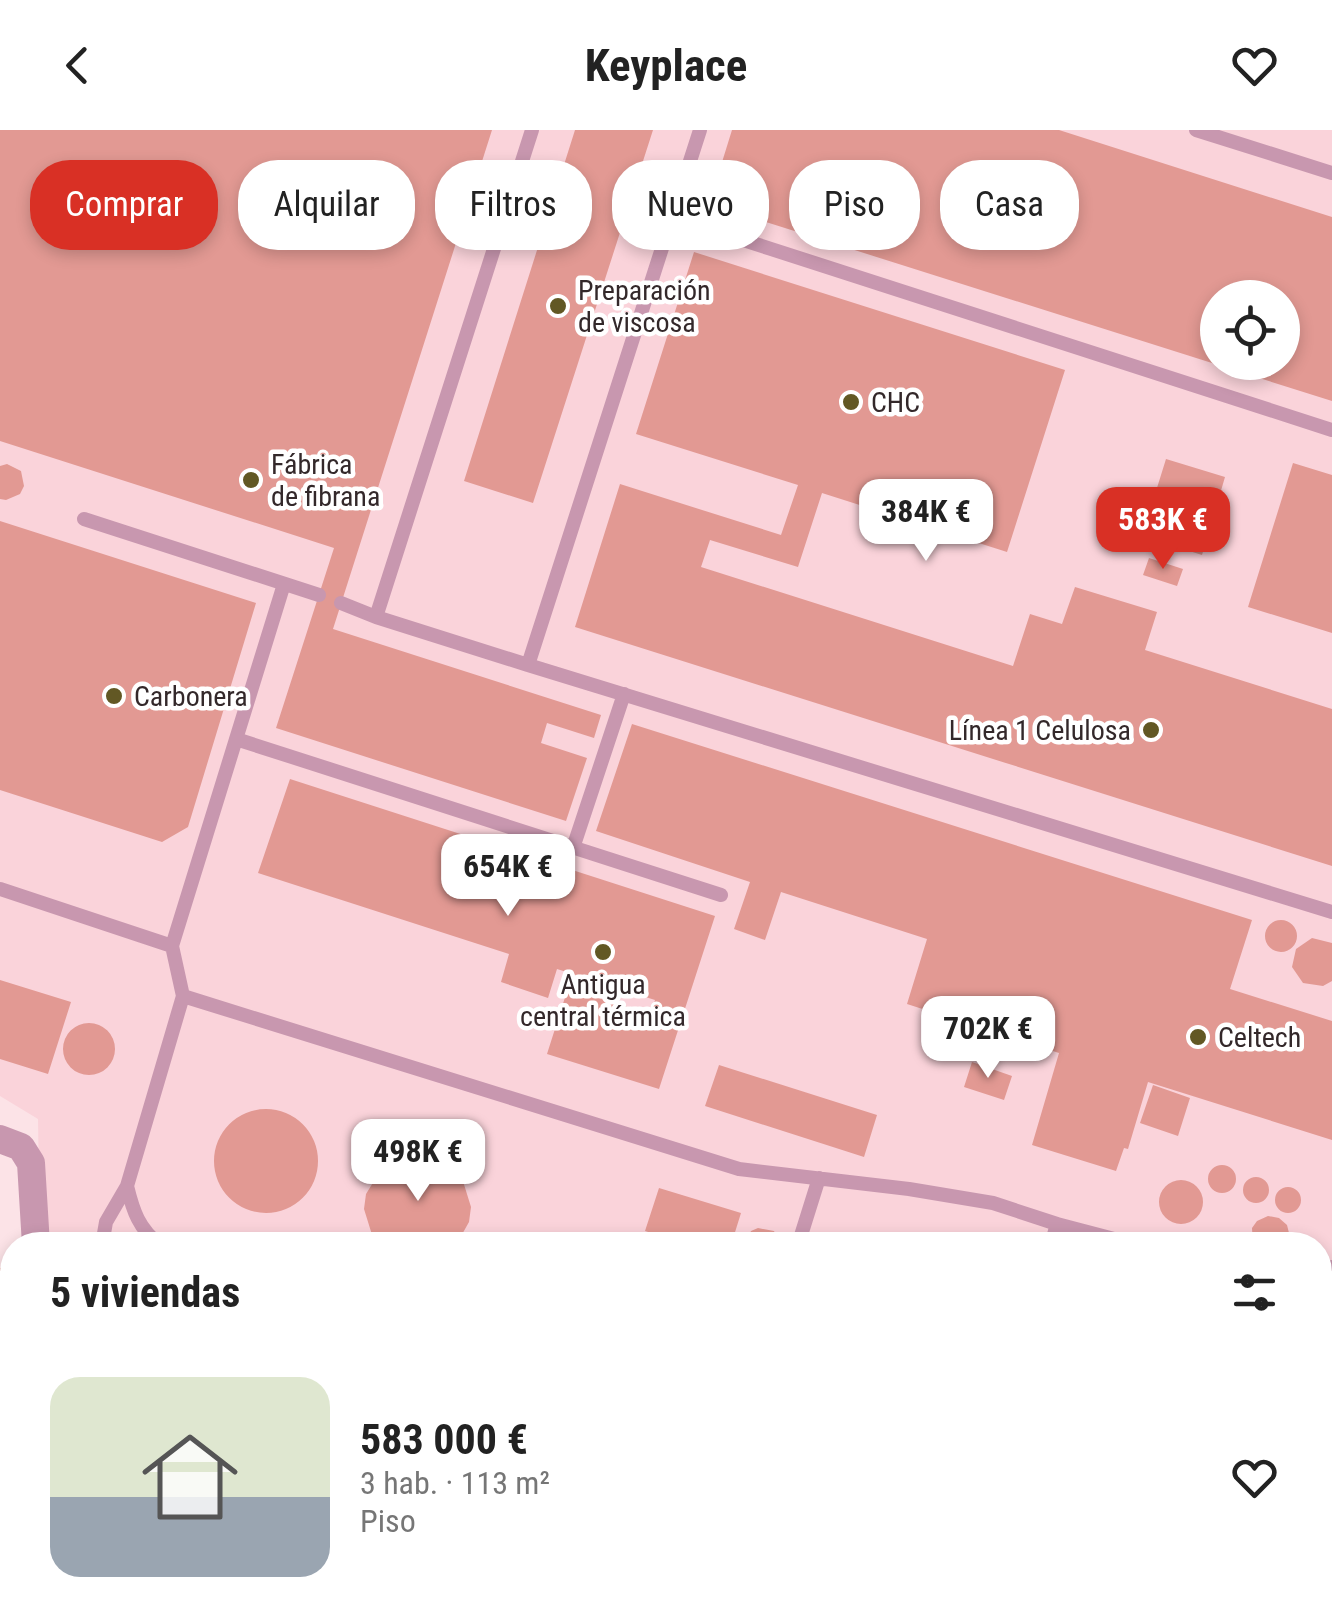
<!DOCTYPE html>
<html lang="es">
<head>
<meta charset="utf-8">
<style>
	:root { --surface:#fff; --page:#f6f6f6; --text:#222; --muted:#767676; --line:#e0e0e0; --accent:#d93025 }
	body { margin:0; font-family:"Roboto Condensed",sans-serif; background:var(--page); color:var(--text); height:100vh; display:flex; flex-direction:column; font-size:38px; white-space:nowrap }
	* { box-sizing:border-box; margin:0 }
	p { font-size:32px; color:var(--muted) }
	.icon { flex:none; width:55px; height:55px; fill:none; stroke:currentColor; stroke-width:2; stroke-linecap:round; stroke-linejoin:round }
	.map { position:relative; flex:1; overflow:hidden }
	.panel { position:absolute; left:0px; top:1102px; width:1332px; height:392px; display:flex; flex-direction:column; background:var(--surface); border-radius:40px 40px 0 0; box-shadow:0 5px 15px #0003 }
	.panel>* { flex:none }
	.top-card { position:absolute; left:30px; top:30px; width:1272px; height:90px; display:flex; gap:20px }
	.fabs { position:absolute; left:1200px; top:150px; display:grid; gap:20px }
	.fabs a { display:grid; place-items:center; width:100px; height:100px; border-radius:50%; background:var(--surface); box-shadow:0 5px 15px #0003; font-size:50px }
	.price { position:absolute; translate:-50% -85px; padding:0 22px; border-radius:20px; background:#fff; color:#222; font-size:32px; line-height:65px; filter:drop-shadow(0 2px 5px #0008) }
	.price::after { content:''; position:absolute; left:50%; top:60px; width:30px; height:22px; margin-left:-15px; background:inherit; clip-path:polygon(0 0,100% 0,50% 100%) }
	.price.current { background:var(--accent); color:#fff }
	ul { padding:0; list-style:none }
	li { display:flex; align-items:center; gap:30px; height:250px; padding:0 50px }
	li+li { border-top:2px solid var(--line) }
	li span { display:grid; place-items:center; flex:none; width:280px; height:200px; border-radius:30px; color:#555 }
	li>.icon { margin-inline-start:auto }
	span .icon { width:120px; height:120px; fill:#fffc; stroke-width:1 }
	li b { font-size:42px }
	h2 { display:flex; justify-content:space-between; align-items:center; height:120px; padding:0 50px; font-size:42px }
	.chip { padding:0 35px; border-radius:40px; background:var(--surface); box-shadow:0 5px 15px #0003; font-size:35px; line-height:90px }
	.chip.current { background:var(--accent); color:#fff }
	header { display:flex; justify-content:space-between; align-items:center; height:130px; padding:0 50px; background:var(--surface); font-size:45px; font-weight:700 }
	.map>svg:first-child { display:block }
	.built { fill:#fad3da; fill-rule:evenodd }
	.water { fill:#e1abdb }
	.building { fill:#e29993; fill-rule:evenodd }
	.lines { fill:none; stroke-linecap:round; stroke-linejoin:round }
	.path { stroke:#bfaaad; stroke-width:5; stroke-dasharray:8 8; stroke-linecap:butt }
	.lane { stroke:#c897af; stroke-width:14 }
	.street { stroke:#c897af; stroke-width:28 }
	.poi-dot { fill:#625824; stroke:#fff; stroke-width:4 }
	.labels { text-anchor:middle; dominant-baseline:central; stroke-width:9; stroke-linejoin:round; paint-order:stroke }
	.poi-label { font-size:28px; fill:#33282a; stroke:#fff; text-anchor:start }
</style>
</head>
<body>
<header><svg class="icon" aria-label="back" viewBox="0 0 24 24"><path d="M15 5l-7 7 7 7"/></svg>Keyplace<svg class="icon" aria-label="heart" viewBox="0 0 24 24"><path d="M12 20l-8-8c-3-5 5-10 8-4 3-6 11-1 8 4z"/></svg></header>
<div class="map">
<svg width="1332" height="1493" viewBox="0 0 1332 1493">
	<rect width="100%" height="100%" fill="#fce3e7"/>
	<path class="built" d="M0 0H1332V1493H44V1482H1320V1115H40L38 989 0 966ZM1218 168H1282V232H1218Z"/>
	<path class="water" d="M708 1483V1482L813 1483 810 1493H704Z"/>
	<path class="building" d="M0 0H492L333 499 601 585 594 608 547 593 541 613 587 628 566 691 276 598 334 418 0 311Z
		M575 0H653L533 373 464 351Z
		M732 0H1059L1332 87V271L709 74ZM1218 168H1282V232H1218Z
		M694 122 1065 240 1007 422 822 363 798 437 710 410 701 437 1013 536 1030 484 1062 494 1075 457 1157 482 1145 520 1332 579V736L575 497 620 354 781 405 798 355 636 304Z
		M1166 329 1225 347 1202 425 1142 406Z
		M1293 333 1332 345V503L1248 477Z
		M7 334 21 341 24 356 20 364 6 370 0 369V336Z
		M0 391 256 473 188 697 162 712 0 660Z
		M1149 428 1183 439 1177 456 1143 445Z
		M632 594 1252 790 1230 859 1332 891V1010L1148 952 1128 1019 1124 1018 1116 1041 1032 1015 1059 923 907 874 927 809 781 762 765 810 734 799 750 752 596 701Z
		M290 649 715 786 659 959 547 924 568 858 650 884 655 870 557 839 548 868 501 852 509 824 258 743Z
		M1265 806a16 16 0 1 1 32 0a16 16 0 1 1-32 0Z
		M1312 808 1332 813V851L1323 856 1303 853 1292 837 1296 819Z
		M0 850 71 872 48 944 0 929Z
		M63 919a26 26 0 1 1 52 0a26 26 0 1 1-52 0Z
		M972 932 1012 946 1004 970 964 957Z
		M719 935 877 985 864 1027 705 976Z
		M1153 955 1190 968 1178 1006 1140 993Z
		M214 1031a52 52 0 1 1 104 0a52 52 0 1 1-104 0Z
		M409 1025 439 1028 462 1048 471 1077 469 1092 456 1115H380L373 1108 364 1079 366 1064 382 1038Z
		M1208 1049a14 14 0 1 1 28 0a14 14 0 1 1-28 0Z
		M1243 1060a13 13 0 1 1 26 0a13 13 0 1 1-26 0Z
		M1159 1072a22 22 0 1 1 44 0a22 22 0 1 1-44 0Z
		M1275 1070a13 13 0 1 1 26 0a13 13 0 1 1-26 0Z
		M659 1058 741 1083 731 1115H689L645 1101Z
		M1268 1086 1279 1088 1287 1095 1290 1107 1288 1115H1253L1252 1098 1257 1091Z
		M758 1098 774 1101 781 1115H744L751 1101Z
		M5 1137 12 1187V1224L0 1226V1138Z
		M540 1482H666L662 1493H537Z
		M1192 1482 1189 1493H1046L1014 1483Z
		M1270 1482H1293L1313 1489 1311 1493H1266Z"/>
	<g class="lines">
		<path class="path" d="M372 1482 380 1493"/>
		<path class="lane" d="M532 0 376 487 528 535 700 0
			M1196 0 1332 43
			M672 87 1332 300
			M84 389 319 465
			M341 473 376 487
			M528 535 1332 782
			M236 609 721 765
			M573 718 624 564
			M0 759 172 816 183 866 739 1039 909 1059 993 1073 1057 1094 1051 1115
			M172 816 284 454
			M1057 1094 1137 1115
			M102 1115 106 1092 127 1056
			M160 1115C139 1099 133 1081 127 1056L183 866
			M798 1115 819 1048
			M1320 1174 1332 1137
			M0 1443 12 1441
			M680 1493 683 1482
			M935 1493 938 1482
			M1217 1493 1220 1482"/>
		<path class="street" d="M0 1009 21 1017 31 1033 36 1115
			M34 1482V1493"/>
	</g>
	<g class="poi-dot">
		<circle cx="558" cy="176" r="10"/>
		<circle cx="851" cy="272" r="10"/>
		<circle cx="251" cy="350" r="10"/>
		<circle cx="114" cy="566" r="10"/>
		<circle cx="1151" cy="600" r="10"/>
		<circle cx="603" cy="822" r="10"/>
		<circle cx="1198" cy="907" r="10"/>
	</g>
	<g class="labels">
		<g class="poi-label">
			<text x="578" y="160">Preparación<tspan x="578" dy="32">de viscosa</tspan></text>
			<text x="871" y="272">CHC</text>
			<text x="271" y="334">Fábrica<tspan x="271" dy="32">de fibrana</tspan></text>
			<text x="134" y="566">Carbonera</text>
			<text x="1131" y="600" text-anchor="end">Línea 1 Celulosa</text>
			<text x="603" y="854" text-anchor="middle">Antigua<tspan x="603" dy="32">central térmica</tspan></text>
			<text x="1218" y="907">Celtech</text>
		</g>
	</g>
</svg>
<div class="fabs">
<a><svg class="icon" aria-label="locate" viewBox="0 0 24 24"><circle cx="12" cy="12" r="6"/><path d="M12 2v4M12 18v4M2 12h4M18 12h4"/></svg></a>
</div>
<b class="price" style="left:926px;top:434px">384K €</b>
<b class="price current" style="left:1163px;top:442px">583K €</b>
<b class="price" style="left:508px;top:789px">654K €</b>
<b class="price" style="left:988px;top:951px">702K €</b>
<b class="price" style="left:418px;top:1074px">498K €</b>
<div class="top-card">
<a class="chip current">Comprar</a>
<a class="chip">Alquilar</a>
<a class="chip">Filtros</a>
<a class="chip">Nuevo</a>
<a class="chip">Piso</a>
<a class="chip">Casa</a>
</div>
<section class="panel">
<h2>5 viviendas<svg class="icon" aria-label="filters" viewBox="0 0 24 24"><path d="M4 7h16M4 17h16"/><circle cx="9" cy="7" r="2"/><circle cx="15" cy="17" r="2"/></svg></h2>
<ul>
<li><span style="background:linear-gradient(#dfe7d0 60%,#9aa5b1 0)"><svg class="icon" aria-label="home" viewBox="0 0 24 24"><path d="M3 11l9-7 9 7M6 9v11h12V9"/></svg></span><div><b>583 000 €</b><p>3 hab. · 113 m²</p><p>Piso</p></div><svg class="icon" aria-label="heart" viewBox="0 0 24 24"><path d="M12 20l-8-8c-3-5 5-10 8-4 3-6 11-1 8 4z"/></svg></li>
</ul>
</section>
</div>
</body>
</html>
